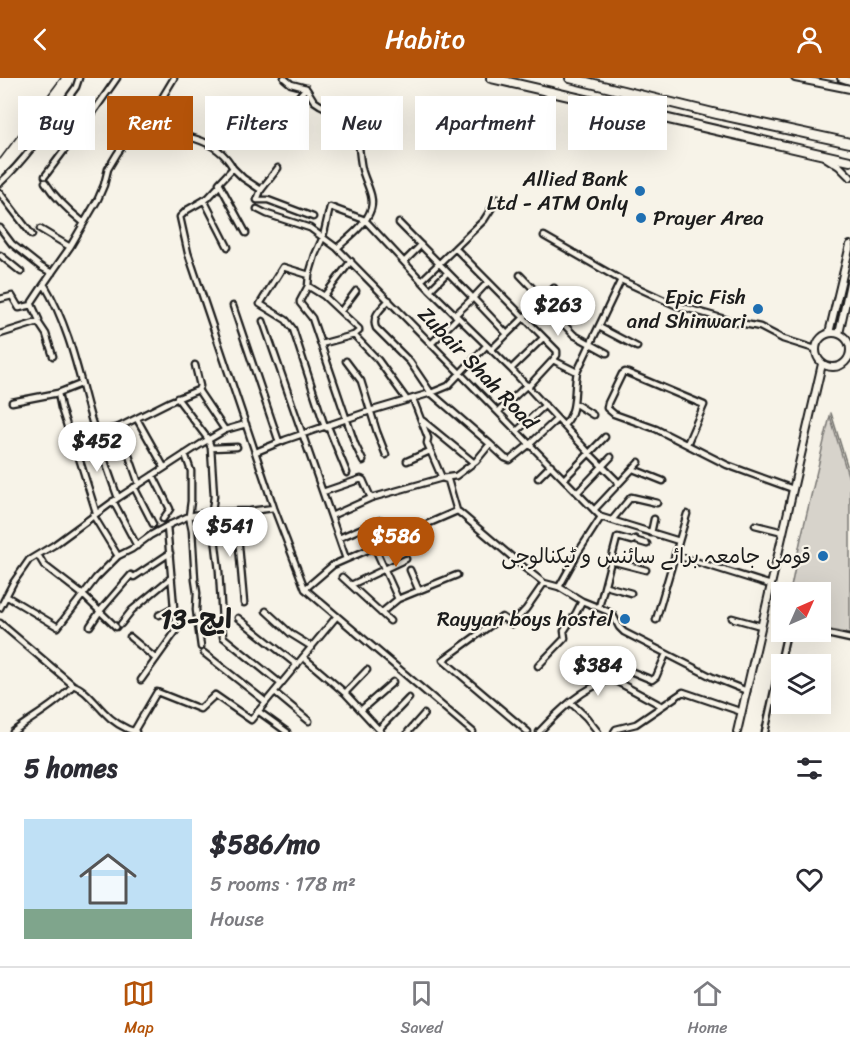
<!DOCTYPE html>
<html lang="en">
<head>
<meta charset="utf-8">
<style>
	:root { --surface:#fff; --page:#f2f2f3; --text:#2b2b33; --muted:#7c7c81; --line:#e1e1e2; --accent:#b45309 }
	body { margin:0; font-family:Sriracha,"Playpen Sans Arabic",sans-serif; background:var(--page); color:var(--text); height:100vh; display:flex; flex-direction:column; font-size:22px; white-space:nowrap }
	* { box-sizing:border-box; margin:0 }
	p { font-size:20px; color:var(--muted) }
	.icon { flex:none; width:33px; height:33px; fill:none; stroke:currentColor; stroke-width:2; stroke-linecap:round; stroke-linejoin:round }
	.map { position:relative; height:654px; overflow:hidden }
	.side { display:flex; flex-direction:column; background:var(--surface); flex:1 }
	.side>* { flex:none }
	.hud { position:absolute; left:18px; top:18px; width:814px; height:54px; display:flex; gap:12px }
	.needle { width:39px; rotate:45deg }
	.buttons { position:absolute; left:771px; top:504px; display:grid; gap:12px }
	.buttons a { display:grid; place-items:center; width:60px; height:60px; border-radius:0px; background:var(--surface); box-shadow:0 6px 24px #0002; font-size:30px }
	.price { position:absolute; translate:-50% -51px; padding:0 14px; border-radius:21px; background:#fff; color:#222; font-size:20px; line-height:39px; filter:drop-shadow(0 2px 3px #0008) }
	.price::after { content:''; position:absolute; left:50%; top:36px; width:18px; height:14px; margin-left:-9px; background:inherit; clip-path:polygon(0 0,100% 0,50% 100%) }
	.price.current { background:var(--accent); color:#fff }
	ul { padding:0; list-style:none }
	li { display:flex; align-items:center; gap:18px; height:150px; padding:0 24px }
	li span { display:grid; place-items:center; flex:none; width:168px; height:120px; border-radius:0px; color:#555 }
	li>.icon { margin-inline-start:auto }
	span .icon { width:72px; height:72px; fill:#fffc; stroke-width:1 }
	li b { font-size:26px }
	h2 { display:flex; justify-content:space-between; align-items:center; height:72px; padding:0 24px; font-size:26px }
	.chip { padding:0 21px; border-radius:0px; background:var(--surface); box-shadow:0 6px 24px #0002; font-size:21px; line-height:54px }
	.chip.current { background:var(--accent); color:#fff }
	header { display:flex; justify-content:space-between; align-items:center; height:78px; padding:0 24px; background:var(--accent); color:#fff; font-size:27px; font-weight:600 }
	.menu { display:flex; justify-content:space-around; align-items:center; height:84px; border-top:2px solid var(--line); background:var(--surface); font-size:16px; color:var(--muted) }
	.menu a { display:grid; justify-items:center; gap:3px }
	.menu .current { color:var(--accent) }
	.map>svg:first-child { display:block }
	.green { fill:#d7d3cb; stroke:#7a7874; stroke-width:1.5 }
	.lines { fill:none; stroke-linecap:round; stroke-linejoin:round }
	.stream { stroke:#72716c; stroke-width:1.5 }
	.street-casing { stroke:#1c1c1c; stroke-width:9 }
	.secondary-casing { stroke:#1c1c1c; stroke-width:10 }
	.highway-casing { stroke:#1c1c1c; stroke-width:12 }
	.street { stroke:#f7f3e8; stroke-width:4.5 }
	.secondary { stroke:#f7f3e8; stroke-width:6 }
	.highway { stroke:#f7f3e8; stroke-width:8 }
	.rail { stroke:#1c1c1c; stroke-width:1.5 }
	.poi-dot { fill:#1f6fb2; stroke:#f7f3e8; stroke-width:2 }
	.labels { text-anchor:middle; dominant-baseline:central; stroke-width:4.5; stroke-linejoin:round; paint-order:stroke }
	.poi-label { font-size:21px; fill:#1c1c1c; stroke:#f7f3e8; text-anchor:end }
	.street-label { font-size:21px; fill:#1c1c1c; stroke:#f7f3e8 }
	.district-label { font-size:27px; font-weight:bold; fill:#1c1c1c; stroke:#f7f3e8 }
</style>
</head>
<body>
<header><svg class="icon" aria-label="back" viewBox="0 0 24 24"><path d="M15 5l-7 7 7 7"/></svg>Habito<svg class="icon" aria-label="person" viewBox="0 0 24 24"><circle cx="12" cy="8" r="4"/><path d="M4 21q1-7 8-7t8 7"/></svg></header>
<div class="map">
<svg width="850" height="654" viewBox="0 0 850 654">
	<rect width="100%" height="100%" fill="#f7f3e8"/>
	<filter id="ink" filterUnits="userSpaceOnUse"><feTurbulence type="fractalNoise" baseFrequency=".0167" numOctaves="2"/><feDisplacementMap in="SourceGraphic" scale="12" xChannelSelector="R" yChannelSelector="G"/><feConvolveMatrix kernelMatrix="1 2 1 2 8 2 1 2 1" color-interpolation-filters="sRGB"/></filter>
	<g filter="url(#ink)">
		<path class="green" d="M830 338 850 404V556L821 550 820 514H790L801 460Z"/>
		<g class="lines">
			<path class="stream" d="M831 335 850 397"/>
			<defs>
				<path id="street" d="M284 0 291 6 306 10 314 23 320 27 354 44 357 49C359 63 359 78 362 91 365 104 375 118 371 131 366 147 349 159 337 170
					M156 30C161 37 166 47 174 53 180 58 188 59 196 61 212 66 225 75 233 90L219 105 246 155
					M267 55 306 10
					M500 60 554 14
					M233 90 243 100 261 112
					M278 90 261 112 257 122H268L313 139
					M45 98 94 33 117 0
					M45 104C55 120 69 133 84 145
					M0 105C30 77 52 42 76 9L79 0
					M220 107 208 120 187 132 180 139 188 175 274 430 305 511 473 654
					M0 115 32 157
					M204 122 228 169
					M257 131 267 136 310 150 337 170 601 439 679 463
					M399 145 473 220 488 204
					M0 150 12 166 41 189 52 195
					M40 151 70 169
					M544 158 621 202 675 227 735 244 760 249 783 261 815 271
					M455 170 557 273V277L553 282 577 294
					M0 177 21 194
					M404 184 421 167
					M309 197 283 189 260 226 286 242 293 251 325 349 329 351 347 395
					M520 197 543 221 550 232 574 257 607 275
					M421 203 484 142 498 120
					M308 208 324 218 359 251V253L354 257 378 282 407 322
					M430 212 447 195
					M324 218 351 183
					M0 221 12 218 19 230 32 227
					M389 222C382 230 371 238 376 250L410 284 431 315 490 366
					M233 228 279 364
					M341 233 356 213
					M455 237 473 220 507 256
					M263 243 346 481
					M38 244 46 256 53 278
					M599 249 637 269
					M0 256 38 244 39 242 32 227V224L44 206
					M321 266 354 257
					M431 266 457 240
					M491 272 554 210
					M849 279H850
					M346 283 361 303 377 354 386 377
					M195 287 200 308 198 312 225 352
					M511 291 543 260
					M81 306 58 315 61 330 73 366 78 368 97 362
					M528 309 553 282
					M177 320 208 361 211 370 214 418 212 434 219 493 223 559 281 606
					M413 321 428 360 427 365 442 400 448 402 457 433
					M12 324 58 315
					M574 325 593 337
					M498 334 527 307
					M137 341 164 389
					M423 343 473 384
					M564 347C578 333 573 313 577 294L621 202
					M119 349 139 406
					M517 353 545 327
					M95 355 119 349 169 324 198 312
					M687 366 704 327 628 295 625 294 622 296 608 325 607 330 614 336 656 351 727 387 793 411
					M75 367 96 434
					M211 370 237 369
					M256 374 285 362 370 333 431 315 448 308 486 268
					M185 376 191 393V423L189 438 192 452 195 502 197 515 196 532 201 569
					M363 383 355 366 312 240 300 225V223L308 208 309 197 315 177 323 159 330 129 365 142 430 212 511 291 590 376 619 405
					M407 383 430 373
					M633 391 663 403
					M153 397 170 431 163 441
					M538 400 551 387
					M564 401 605 359
					M134 409 153 446
					M323 414 361 401 363 402 371 420
					M578 414 611 379
					M118 420C108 392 98 365 90 337 78 293 68 246 44 206L70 169 98 121 104 107 108 91 117 76 130 57 156 30 174 0
					M113 423 137 468
					M594 432 639 384
					M237 434 238 457 244 525
					M93 437 118 478
					M331 438 371 420 442 400 456 398 476 383 490 366 505 380 510 382 530 366 557 341
					M612 442 631 419 657 425
					M755 447 783 454
					M651 455 654 441
					M339 460 381 442
					M374 468 398 521
					M38 477 44 487 83 517 116 549
					M675 477 771 507
					M611 483 646 492
					M410 492 419 513
					M342 499 390 543
					M351 507 406 481
					M606 508 631 515
					M559 509 579 473 601 439
					M305 511 333 487 457 433 459 434 526 491 544 505 559 509 582 523 607 533 613 537 619 549 624 554 712 599 747 613
					M6 518 58 549 96 500 118 478 132 471 151 457 171 446 189 438 212 434 250 433 274 430
					M599 529 617 460 618 459 632 463 635 461 637 463 647 466
					M0 530 13 505 29 482 54 467 118 420 201 366 225 352 246 346
					M266 533 291 556 312 569
					M381 535 398 521 457 497
					M159 537 174 529
					M238 540 297 587
					M732 540 761 548
					M656 542 687 436
					M0 545 73 607C85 611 94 624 103 633 112 643 122 650 136 654
					M121 546 132 532 172 499
					M90 548 100 533 131 497 134 499 170 475
					M818 554 850 561
					M130 559 156 581
					M204 575 266 624
					M303 579 345 615 381 654
					M538 588 565 560 564 553 576 535 582 523
					M612 601 618 594 623 590 652 602 656 599 666 576
					M141 602 176 553 167 448
					M274 614 309 643
					M345 615 367 592
					M570 624 586 639 598 654
					M361 632 393 604
					M258 633 287 654
					M379 651 409 620
					M134 653 157 614 200 631 215 617 251 642 337 538
					M13 654C32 639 57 627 73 607
					M408 654 424 636
					M528 654 443 582 502 539 512 546 526 531 544 505
					M539 654C560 632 582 610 612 601L662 628
					M614 654 616 651 636 646 683 614 742 634
					M765 654 787 554"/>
				<path id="secondary" d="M795 0 850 11
					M841 0 850 3
					M825 79 839 88 850 99
					M816 272a17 17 0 1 1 34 0a17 17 0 1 1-34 0Z
					M829 255 850 167
					M839 256 850 205
					M737 654 822 286"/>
				<path id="highway" d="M491 0 850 83
					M570 0 717 36 850 65"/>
			</defs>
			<use href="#street" class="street-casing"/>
			<use href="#secondary" class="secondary-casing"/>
			<use href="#highway" class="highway-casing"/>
			<use href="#street" class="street"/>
			<use href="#secondary" class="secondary"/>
			<use href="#highway" class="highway"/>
			<path class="rail" d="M0 81 61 0"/>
		</g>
	</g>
	<g class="poi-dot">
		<circle cx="640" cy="113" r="6"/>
		<circle cx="641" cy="140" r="6"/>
		<circle cx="758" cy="231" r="6"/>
		<circle cx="823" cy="478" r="6"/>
		<circle cx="625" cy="541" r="6"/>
	</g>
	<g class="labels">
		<g class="poi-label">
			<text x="628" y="101">Allied Bank<tspan x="628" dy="24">Ltd - ATM Only</tspan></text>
			<text x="653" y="140" text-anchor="start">Prayer Area</text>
			<text x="746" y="219">Epic Fish<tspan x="746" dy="24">and Shinwari</tspan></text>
			<text x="811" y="478">قومی جامعہ برائے سائنس و ٹیکنالوجی</text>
			<text x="613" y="541">Rayyan boys hostel</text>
		</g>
		<g class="street-label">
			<text transform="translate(478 290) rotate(46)">Zubair Shah Road</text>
		</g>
		<g class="district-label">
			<text x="196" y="541">ایچ-13</text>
		</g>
	</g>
</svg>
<div class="buttons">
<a><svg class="needle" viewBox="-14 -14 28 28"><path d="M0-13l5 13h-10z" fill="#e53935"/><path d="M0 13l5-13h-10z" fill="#7c7c81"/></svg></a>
<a><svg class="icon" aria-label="layers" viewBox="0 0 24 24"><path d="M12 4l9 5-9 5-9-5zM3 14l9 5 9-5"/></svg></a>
</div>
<b class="price" style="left:558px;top:259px">$263</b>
<b class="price" style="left:97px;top:395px">$452</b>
<b class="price" style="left:230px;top:480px">$541</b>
<b class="price current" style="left:396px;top:490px">$586</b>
<b class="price" style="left:598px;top:619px">$384</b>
<div class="hud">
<a class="chip">Buy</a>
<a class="chip current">Rent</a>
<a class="chip">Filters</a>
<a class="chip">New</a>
<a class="chip">Apartment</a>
<a class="chip">House</a>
</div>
</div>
<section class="side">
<h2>5 homes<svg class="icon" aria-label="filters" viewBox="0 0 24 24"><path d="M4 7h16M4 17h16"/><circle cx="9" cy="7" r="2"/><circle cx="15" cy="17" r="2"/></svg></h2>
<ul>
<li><span style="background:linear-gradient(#bfe0f5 75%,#7fa58c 0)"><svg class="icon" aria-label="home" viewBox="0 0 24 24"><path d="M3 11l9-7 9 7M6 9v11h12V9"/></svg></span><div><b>$586/mo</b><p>5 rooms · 178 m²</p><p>House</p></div><svg class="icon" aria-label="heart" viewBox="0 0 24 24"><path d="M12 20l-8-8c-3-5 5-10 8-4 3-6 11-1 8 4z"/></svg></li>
</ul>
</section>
<nav class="menu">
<a class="current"><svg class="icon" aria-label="map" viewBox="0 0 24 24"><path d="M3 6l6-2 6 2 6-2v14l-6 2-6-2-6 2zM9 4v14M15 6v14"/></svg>Map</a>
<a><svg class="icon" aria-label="saved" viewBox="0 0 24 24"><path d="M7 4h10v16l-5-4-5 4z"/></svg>Saved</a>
<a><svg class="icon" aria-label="home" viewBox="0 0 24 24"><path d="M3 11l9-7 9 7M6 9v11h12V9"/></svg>Home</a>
</nav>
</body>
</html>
